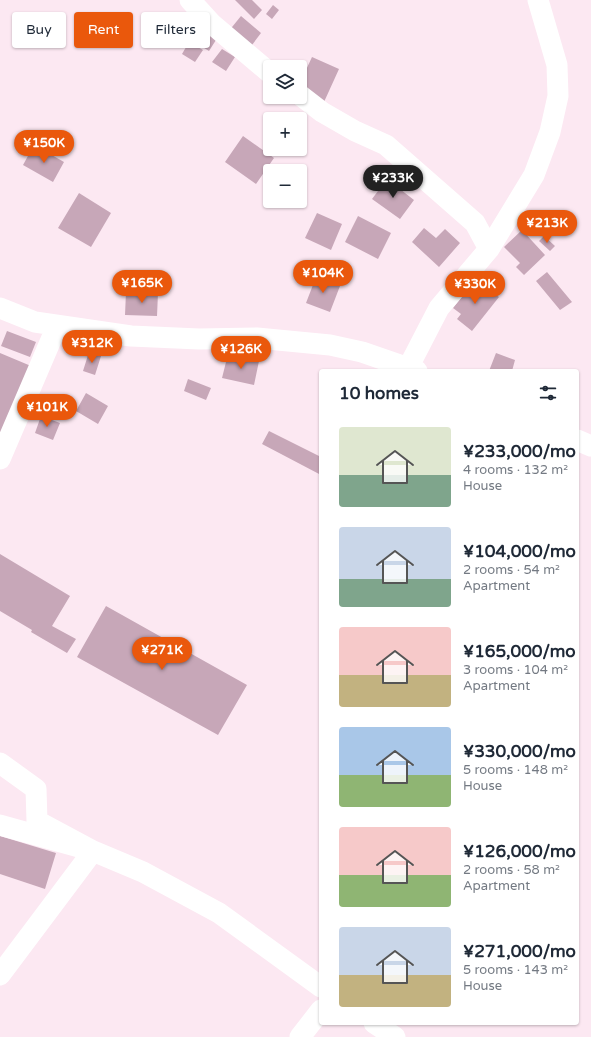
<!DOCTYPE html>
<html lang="en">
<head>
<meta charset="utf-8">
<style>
	:root { --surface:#fff; --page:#f6f6f7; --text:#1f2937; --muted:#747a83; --accent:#ea580c }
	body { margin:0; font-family:"Varela Round",sans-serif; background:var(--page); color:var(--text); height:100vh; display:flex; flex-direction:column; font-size:15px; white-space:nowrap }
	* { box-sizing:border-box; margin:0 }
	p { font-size:13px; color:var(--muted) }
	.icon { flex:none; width:22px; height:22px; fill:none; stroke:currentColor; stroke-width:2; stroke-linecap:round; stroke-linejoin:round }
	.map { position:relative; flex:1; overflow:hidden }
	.sheet { position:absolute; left:319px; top:369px; width:260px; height:656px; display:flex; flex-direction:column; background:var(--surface); border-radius:4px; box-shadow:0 1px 3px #0004 }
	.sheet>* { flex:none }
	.top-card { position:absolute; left:12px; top:12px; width:247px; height:36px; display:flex; gap:8px }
	.controls { position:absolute; left:263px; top:60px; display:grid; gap:8px }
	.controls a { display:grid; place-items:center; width:44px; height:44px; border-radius:4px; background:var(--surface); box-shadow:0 1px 3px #0004; font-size:20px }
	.price { position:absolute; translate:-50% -34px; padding:0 9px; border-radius:14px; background:var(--accent); color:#fff; font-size:13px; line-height:26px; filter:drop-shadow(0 1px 2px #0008) }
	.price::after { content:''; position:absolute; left:50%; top:24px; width:12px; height:9px; margin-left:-6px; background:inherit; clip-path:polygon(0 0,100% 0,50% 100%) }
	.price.on { background:#222; color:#fff }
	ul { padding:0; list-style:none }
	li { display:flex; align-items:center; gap:12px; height:100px; padding:0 20px }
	li span { display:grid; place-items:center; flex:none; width:112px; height:80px; border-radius:4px; color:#555 }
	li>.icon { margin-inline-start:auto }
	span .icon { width:48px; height:48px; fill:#fffc; stroke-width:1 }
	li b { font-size:17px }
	h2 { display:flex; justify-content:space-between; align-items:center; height:48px; padding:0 20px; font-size:17px }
	.tag { padding:0 14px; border-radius:4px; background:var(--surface); box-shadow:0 1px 3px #0004; font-size:14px; line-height:36px }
	.tag.on { background:var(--accent); color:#fff }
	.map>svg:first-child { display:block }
	.building { fill:#c7a7b8 }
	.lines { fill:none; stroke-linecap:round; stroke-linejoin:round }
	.minor { stroke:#fff; stroke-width:21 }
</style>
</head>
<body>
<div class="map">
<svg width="591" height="1037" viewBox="0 0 591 1037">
	<rect width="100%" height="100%" fill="#fce8f2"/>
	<path class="building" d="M235 0H252L262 10 254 19Z
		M273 5 279 10 272 19 266 14Z
		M241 16 261 33 249 49 228 32Z
		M209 35 216 40 209 51 201 46Z
		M189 42 203 50 195 62 182 54Z
		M222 49 235 57 226 71 212 62Z
		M312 57 339 69 324 102 300 91V83Z
		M243 136 274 158 256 184 225 162Z
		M34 145 64 162 53 182 23 165Z
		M387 179 414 200 400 219 372 199Z
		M270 181V196L263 191Z
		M79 193 111 213 91 247 58 228Z
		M317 213 342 224 331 250 305 238Z
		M358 216 391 233 378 259 345 242Z
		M424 228 436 238 445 229 460 243 439 267 412 242Z
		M522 230 545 255 524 275 516 267 520 263 504 247Z
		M544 236 555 246 550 251 539 241Z
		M547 272 572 302 560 310 536 281Z
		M316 277 340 286 330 312 306 303Z
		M476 279 499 297 472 331 457 319 461 314 453 308Z
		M126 292 158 293 157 316 125 315Z
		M7 331 36 342 30 357 1 346Z
		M89 352 101 356 95 375 83 371Z
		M0 353 31 366 0 435Z
		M496 353 515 360 512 371H489Z
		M228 354 259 361 254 385 222 378Z
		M188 379 211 388 206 400 184 391Z
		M86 393 108 406 98 424 76 411Z
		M41 416 60 423 53 440 35 433Z
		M269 431 321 457V475L262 444Z
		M0 554 70 596 52 626 76 639 67 653 31 632 32 630 0 611Z
		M106 606 247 685 218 735 77 657Z
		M0 836 56 853 45 889 0 874Z"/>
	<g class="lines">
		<path class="minor" d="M190 0 212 24 270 73
			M300 95 322 112 355 131 386 145 475 223 489 249
			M0 308 35 322 131 336 199 339 257 338 330 345 362 352 417 371
			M408 368 439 308 489 249 534 175 550 132 558 96 557 65 538 0
			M577 440 591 446
			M0 459 57 326
			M0 763 36 789 37 821 93 851 0 975
			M0 825 93 851 143 872 219 913 321 987
			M374 1023 395 1037
			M300 1037 321 1010"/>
	</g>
</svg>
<div class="controls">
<a><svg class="icon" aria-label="layers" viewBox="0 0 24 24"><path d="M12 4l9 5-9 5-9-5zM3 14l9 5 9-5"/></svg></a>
<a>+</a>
<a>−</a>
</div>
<b class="price" style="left:44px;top:164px">¥150K</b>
<b class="price on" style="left:393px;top:199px">¥233K</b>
<b class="price" style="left:547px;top:244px">¥213K</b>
<b class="price" style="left:323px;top:294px">¥104K</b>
<b class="price" style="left:142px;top:304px">¥165K</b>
<b class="price" style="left:475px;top:305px">¥330K</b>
<b class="price" style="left:92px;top:364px">¥312K</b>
<b class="price" style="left:241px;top:370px">¥126K</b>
<b class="price" style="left:47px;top:428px">¥101K</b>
<b class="price" style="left:162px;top:671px">¥271K</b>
<div class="top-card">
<a class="tag">Buy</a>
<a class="tag on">Rent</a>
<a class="tag">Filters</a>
</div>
<section class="sheet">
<h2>10 homes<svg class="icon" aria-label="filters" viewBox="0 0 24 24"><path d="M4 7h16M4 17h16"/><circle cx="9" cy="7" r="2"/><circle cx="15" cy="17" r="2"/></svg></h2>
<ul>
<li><span style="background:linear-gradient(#dfe7d0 60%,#7fa58c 0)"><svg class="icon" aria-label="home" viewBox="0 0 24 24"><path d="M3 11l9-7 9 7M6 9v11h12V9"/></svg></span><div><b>¥233,000/mo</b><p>4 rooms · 132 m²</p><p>House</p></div></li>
<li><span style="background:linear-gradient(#c9d6e8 65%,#7fa58c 0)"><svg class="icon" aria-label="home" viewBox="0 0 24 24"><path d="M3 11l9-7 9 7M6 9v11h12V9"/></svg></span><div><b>¥104,000/mo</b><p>2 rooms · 54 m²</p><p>Apartment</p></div></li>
<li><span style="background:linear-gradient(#f6c9c9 60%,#c2b280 0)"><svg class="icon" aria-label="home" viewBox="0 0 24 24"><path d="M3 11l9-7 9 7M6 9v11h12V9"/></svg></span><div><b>¥165,000/mo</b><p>3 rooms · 104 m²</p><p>Apartment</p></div></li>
<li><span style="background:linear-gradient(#a9c7e8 60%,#8fb573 0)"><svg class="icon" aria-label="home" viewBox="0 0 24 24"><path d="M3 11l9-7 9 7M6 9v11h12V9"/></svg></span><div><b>¥330,000/mo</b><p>5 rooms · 148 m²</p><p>House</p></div></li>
<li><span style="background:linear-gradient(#f6c9c9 60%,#8fb573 0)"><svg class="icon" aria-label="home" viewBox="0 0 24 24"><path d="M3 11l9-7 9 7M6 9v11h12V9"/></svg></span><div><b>¥126,000/mo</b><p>2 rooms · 58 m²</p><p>Apartment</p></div></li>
<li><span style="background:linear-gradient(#c9d6e8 60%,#c2b280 0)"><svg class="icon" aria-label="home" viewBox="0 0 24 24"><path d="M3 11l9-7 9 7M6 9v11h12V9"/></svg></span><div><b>¥271,000/mo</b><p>5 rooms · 143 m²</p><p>House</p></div></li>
</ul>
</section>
</div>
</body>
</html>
